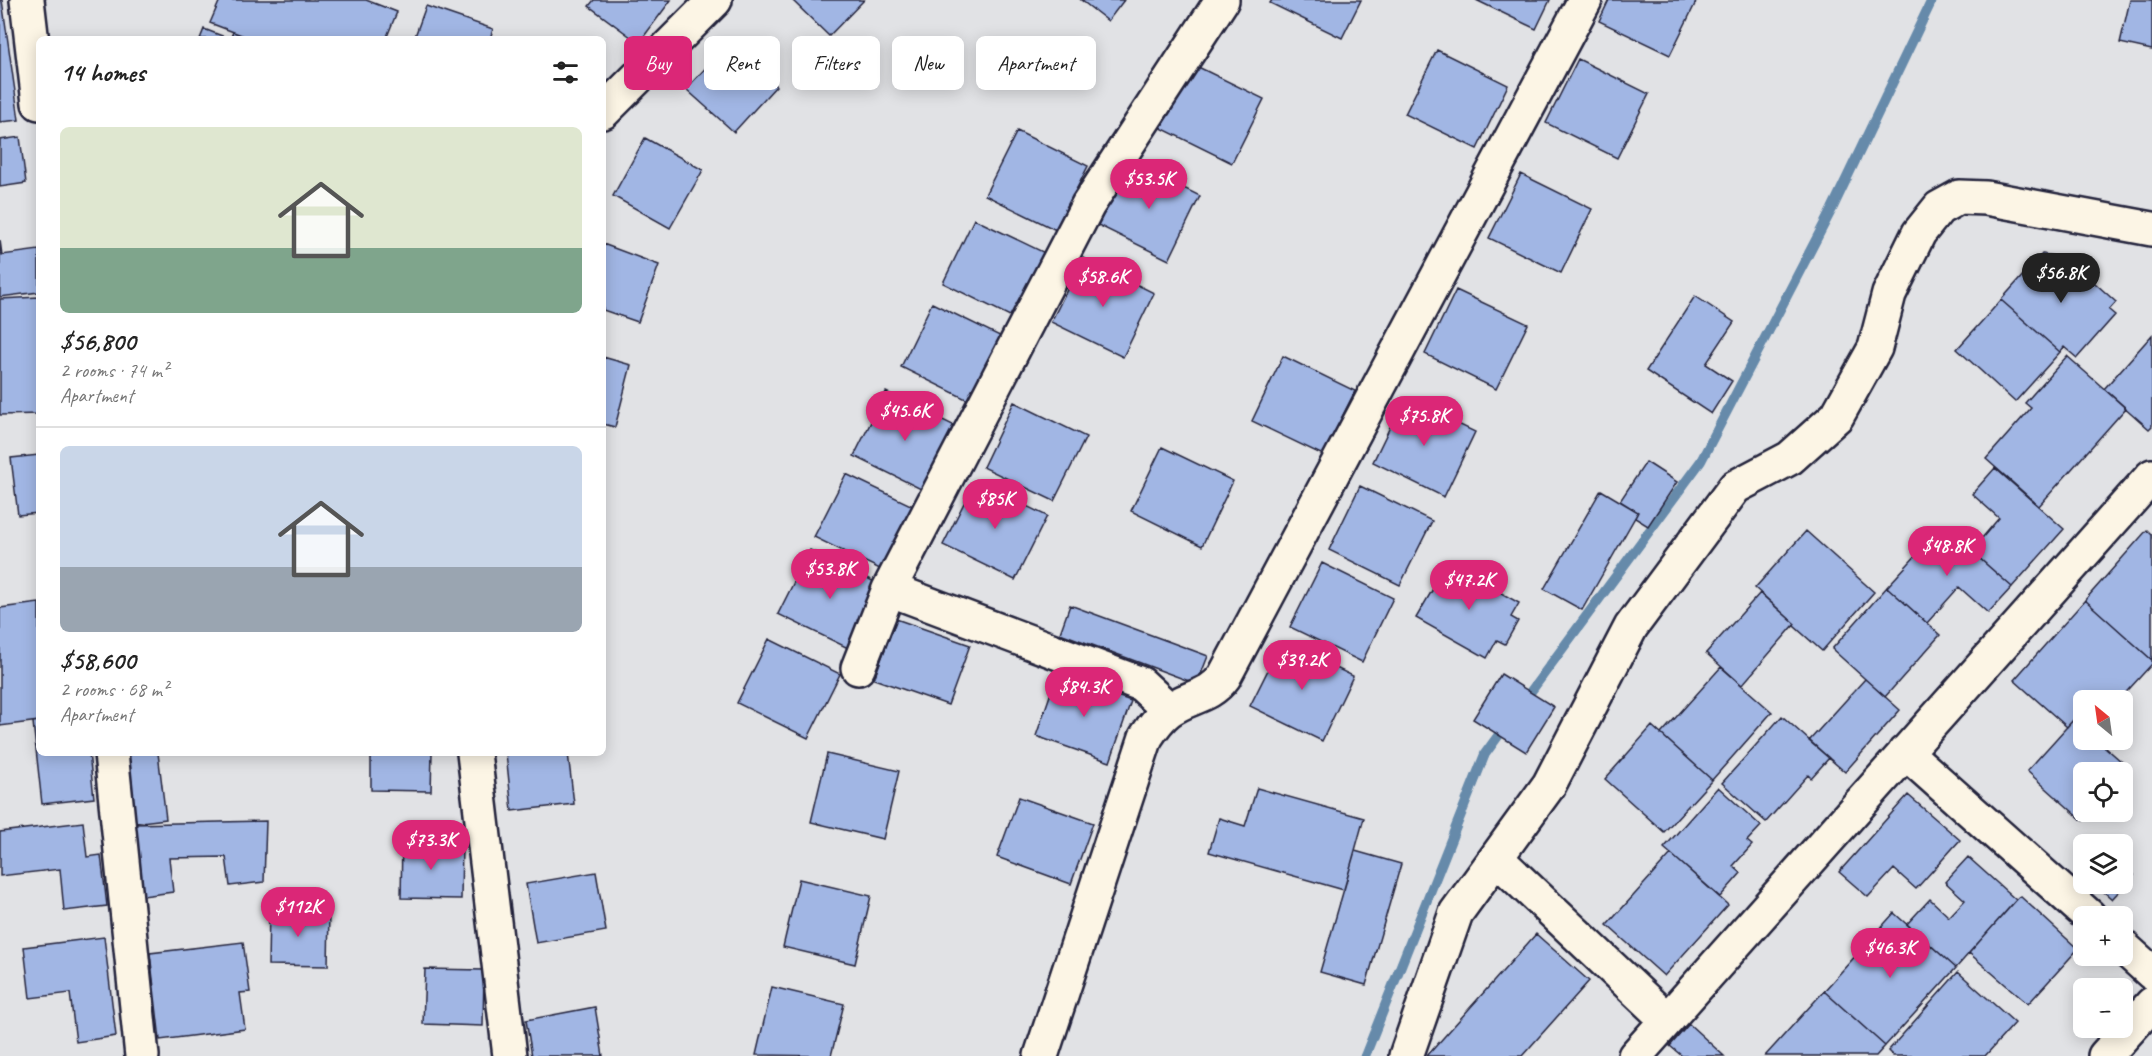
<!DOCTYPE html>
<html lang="en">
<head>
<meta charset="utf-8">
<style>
	:root { --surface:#fff; --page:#f6f6f6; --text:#222; --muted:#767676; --line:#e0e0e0; --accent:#db2777 }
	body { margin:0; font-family:Caveat,sans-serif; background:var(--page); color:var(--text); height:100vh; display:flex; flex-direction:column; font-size:22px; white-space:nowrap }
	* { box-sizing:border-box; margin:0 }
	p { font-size:20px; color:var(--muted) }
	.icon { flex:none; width:33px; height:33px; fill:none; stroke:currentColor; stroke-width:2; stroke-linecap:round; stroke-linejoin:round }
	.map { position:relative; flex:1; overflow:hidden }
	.details { position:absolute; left:36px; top:36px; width:570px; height:720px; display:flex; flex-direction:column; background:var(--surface); border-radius:9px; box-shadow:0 3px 15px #0003 }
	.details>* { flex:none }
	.banner { position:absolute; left:624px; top:36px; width:570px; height:54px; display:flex; gap:12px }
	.needle { width:39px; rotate:331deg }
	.buttons { position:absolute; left:2073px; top:690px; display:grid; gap:12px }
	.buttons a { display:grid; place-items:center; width:60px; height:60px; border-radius:9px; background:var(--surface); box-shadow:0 3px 15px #0003; font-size:30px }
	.price { position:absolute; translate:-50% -51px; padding:0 14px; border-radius:21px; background:var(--accent); color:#fff; font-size:20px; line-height:39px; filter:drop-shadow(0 2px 3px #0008) }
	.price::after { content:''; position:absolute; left:50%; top:36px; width:18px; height:14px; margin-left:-9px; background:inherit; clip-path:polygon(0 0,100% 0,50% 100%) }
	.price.active { background:#222; color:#fff }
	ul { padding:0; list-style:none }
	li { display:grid; align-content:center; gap:12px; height:318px; padding:0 24px }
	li+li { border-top:2px solid var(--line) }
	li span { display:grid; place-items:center; height:186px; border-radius:9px; color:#555 }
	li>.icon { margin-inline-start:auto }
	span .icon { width:108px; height:108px; fill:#fffc; stroke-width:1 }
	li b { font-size:26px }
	h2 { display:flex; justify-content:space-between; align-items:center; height:72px; padding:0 24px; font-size:26px }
	.pill { padding:0 21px; border-radius:9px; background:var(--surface); box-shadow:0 3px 15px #0003; font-size:21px; line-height:54px }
	.pill.active { background:var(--accent); color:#fff }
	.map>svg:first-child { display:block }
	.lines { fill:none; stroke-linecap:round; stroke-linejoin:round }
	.stream { stroke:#668aaa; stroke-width:10 }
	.building { fill:#a1b6e4; stroke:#22223b; stroke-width:1.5 }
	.minor-casing { stroke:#22223b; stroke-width:38 }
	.minor { stroke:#fcf5e5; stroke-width:33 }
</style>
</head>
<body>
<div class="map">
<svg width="2152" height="1056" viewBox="0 0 2152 1056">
	<rect width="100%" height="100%" fill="#e1e2e5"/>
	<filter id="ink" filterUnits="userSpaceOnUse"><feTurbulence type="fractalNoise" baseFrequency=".0167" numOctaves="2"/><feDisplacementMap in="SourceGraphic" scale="12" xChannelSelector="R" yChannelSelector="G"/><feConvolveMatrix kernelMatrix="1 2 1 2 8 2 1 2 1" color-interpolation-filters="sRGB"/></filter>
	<g filter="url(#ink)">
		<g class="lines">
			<path class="stream" d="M1523 702 1701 461 1832 209 1932 0
				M1365 1056 1485 754 1506 725"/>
		</g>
		<path class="building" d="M0 0H2L19 120 0 122Z
			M220 0H366L397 12 386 39H252L210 23Z
			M594 0H671L639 43 589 6Z
			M792 0H864L829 36Z
			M1081 0H1124L1108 21Z
			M1272 0H1361L1342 38 1270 3Z
			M1476 0H1550L1536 29Z
			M1609 0H1697L1670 55 1599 21Z
			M2130 0H2152V50L2120 43Z
			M426 6 493 29 490 39H414Z
			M204 29 230 39 233 32 252 39H200Z
			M729 43 776 86 734 132 686 89Z
			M1437 50 1508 85 1477 149 1405 114Z
			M1578 59 1649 94 1617 158 1546 123Z
			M1192 64 1264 99 1232 163 1161 128Z
			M1017 131 1088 166 1056 230 985 195Z
			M20 137 26 183 0 187V140Z
			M645 138 703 170 670 228 613 196Z
			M1129 161 1200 196 1169 260 1098 225Z
			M1521 174 1592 209 1561 273 1489 238Z
			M974 219 1045 253 1014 318 943 283Z
			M0 240 2 255 39 250V292L0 297Z
			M603 244 659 265 638 322 603 310Z
			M2042 254 2067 258 2116 302 2109 310 2115 315 2077 358 2064 347 2060 352 2001 300Z
			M1083 258 1154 293 1123 357 1051 322Z
			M1456 290 1528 324 1496 389 1425 354Z
			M1695 296 1734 322 1706 364 1732 381 1711 414 1646 371Z
			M39 297V414L0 415V299Z
			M2001 300 2060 352 2015 402 1957 349Z
			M932 303 1004 338 972 402 901 367Z
			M2152 335V426L2149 429 2104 389Z
			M1283 356 1355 391 1323 455 1252 421Z
			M2067 356 2126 408 2039 506 1986 459 2031 408 2025 403Z
			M603 357 631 365 615 427 603 424Z
			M886 392 957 427 925 491 854 456Z
			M1404 398 1475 432 1444 497 1373 462Z
			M1014 402 1086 437 1054 501 983 467Z
			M1162 447 1233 481 1202 546 1131 511Z
			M39 455V513L18 515 11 458Z
			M1646 462 1677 482 1648 526 1635 518 1638 512 1620 501Z
			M1995 468 2064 529 2012 587 1971 551 1999 518 1972 494Z
			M846 474 917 508 886 572 814 537Z
			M975 481 1047 516 1015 580 943 545Z
			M1360 486 1432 521 1400 585 1329 550Z
			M1601 490 1638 512 1582 610 1544 589Z
			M1943 526 2012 587 1988 613 1959 587 1927 623 1887 587Z
			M2147 530 2152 535V660L2085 600Z
			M1806 531 1874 592 1822 651 1794 626 1795 624 1755 588Z
			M810 550 881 585 850 649 778 614Z
			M1322 563 1393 598 1362 662 1290 627Z
			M1448 563 1519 603 1511 617 1518 621 1505 644 1497 640 1487 658 1416 618Z
			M1887 587 1940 635 1885 697 1832 649Z
			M1760 593 1795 624 1742 685 1706 653Z
			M2085 600 2152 660V664L2119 700H2084V728L2074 719 2067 727 2014 680Z
			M39 603V721L0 726V608Z
			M1070 605 1208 656 1197 684 1060 633Z
			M896 619 970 645 948 705 874 679Z
			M769 639 840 674 808 738 737 703Z
			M1282 642 1353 676 1322 741 1250 706Z
			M1721 667 1772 712 1712 780 1661 734Z
			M1501 674 1554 707 1526 752 1473 719Z
			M1057 675 1131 701 1110 762 1036 736Z
			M1865 679 1900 710 1845 772 1809 741Z
			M1782 716 1829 758 1811 778 1808 775 1766 822 1722 783Z
			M2074 719 2084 728V740H2097L2130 769 2122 777V772H2084V812H2091L2083 821 2027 771Z
			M39 721V753H89L94 798 42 804 33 722Z
			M1652 726 1712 780 1664 832 1605 779Z
			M125 753H158L166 819 133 823Z
			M371 753H432L431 791 371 790Z
			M506 753H568L574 804 512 811Z
			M827 754 899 771 883 839 811 822Z
			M1718 787 1761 826 1747 841 1752 845 1733 866 1741 873 1720 897 1664 848Z
			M1257 788 1364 818 1344 890 1209 852 1219 818 1245 826Z
			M1908 795 1960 840 1916 889 1894 869 1868 897 1839 872Z
			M1019 797 1093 823 1071 884 997 857Z
			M266 821 264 882 230 886 226 857 169 858 173 892 143 896 134 824Z
			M83 822 87 857 101 855 107 906 64 911 60 869 0 876V832Z
			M402 842 462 843 461 899 401 898Z
			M1355 851 1401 864 1366 985 1320 972Z
			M1671 854 1728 905 1664 976 1607 925Z
			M1968 857 2016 900 1956 968 1907 924 1930 899 1949 917 1965 900 1945 882Z
			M2122 865 2134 875 2112 899 2095 884H2122Z
			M596 872 606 931 536 943 526 884Z
			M799 879 871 896 855 964 783 947Z
			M2020 896 2078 949 2028 1004 1969 953Z
			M269 909 329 911 328 966 268 965Z
			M1894 913 1956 968 1885 1046 1824 991Z
			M1536 934 1589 981 1522 1056H1427Z
			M104 937 116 1036 76 1042 70 993 30 998 24 947Z
			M243 942 250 992 240 993 245 1029 160 1040 150 953Z
			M425 969 484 970 483 1026 423 1024Z
			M1958 972 2015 1023 1985 1056H1893L1888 1051Z
			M772 987 844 1004 831 1056 756 1055Z
			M1824 991 1885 1046 1876 1056H1765Z
			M595 1007 603 1056H532L526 1020Z
			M1689 1024 1724 1056H1682L1670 1046Z"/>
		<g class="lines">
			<defs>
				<path id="minor" d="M27 0 39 103
					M603 112 715 0
					M889 589 1141 684 1169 710
					M858 668 889 589 1088 205 1222 0
					M1905 752 2089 916
					M111 753 142 1056
					M474 753 510 1056
					M1496 858 1667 1020
					M2122 946 2152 973
					M1041 1056 1146 737C1152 728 1159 718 1168 711 1187 696 1209 698 1224 677L1585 0
					M1406 1056 1456 913 1549 785 1631 627 1735 487 1790 458 1837 416 1875 348 1889 294 1919 233 1939 208 1959 197 1986 198 2152 229
					M1635 1056 2152 476
					M2105 1056 2152 1004"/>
			</defs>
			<use href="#minor" class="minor-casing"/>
			<use href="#minor" class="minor"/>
		</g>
	</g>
</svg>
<div class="buttons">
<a><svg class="needle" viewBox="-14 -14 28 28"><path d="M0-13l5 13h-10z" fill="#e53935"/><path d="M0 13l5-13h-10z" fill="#767676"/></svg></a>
<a><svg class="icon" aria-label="locate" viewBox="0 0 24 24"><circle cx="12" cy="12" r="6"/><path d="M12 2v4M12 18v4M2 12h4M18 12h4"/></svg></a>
<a><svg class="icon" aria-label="layers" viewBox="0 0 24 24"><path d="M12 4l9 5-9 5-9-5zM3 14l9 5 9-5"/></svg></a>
<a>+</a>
<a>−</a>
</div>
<b class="price" style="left:1149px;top:210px">$53.5K</b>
<b class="price active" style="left:2061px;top:304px">$56.8K</b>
<b class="price" style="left:1103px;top:308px">$58.6K</b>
<b class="price" style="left:905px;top:442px">$45.6K</b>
<b class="price" style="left:1424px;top:447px">$75.8K</b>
<b class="price" style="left:995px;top:530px">$85K</b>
<b class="price" style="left:1947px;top:577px">$48.8K</b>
<b class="price" style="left:830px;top:600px">$53.8K</b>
<b class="price" style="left:1469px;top:611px">$47.2K</b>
<b class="price" style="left:1302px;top:691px">$39.2K</b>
<b class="price" style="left:1084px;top:718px">$84.3K</b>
<b class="price" style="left:431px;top:871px">$73.3K</b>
<b class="price" style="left:298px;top:938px">$112K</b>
<b class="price" style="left:1890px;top:979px">$46.3K</b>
<div class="banner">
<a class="pill active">Buy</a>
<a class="pill">Rent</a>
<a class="pill">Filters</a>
<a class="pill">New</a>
<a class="pill">Apartment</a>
</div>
<section class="details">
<h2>14 homes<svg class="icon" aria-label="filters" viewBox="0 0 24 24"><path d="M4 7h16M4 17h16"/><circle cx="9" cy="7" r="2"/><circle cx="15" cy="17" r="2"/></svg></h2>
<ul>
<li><span style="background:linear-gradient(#dfe7d0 65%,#7fa58c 0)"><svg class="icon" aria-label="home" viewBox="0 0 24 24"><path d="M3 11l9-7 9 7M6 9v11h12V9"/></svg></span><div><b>$56,800</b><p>2 rooms · 74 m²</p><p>Apartment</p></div></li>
<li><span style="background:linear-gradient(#c9d6e8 65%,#9aa5b1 0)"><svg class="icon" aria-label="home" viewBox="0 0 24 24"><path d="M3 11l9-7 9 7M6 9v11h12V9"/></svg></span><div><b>$58,600</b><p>2 rooms · 68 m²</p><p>Apartment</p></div></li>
</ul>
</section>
</div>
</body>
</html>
